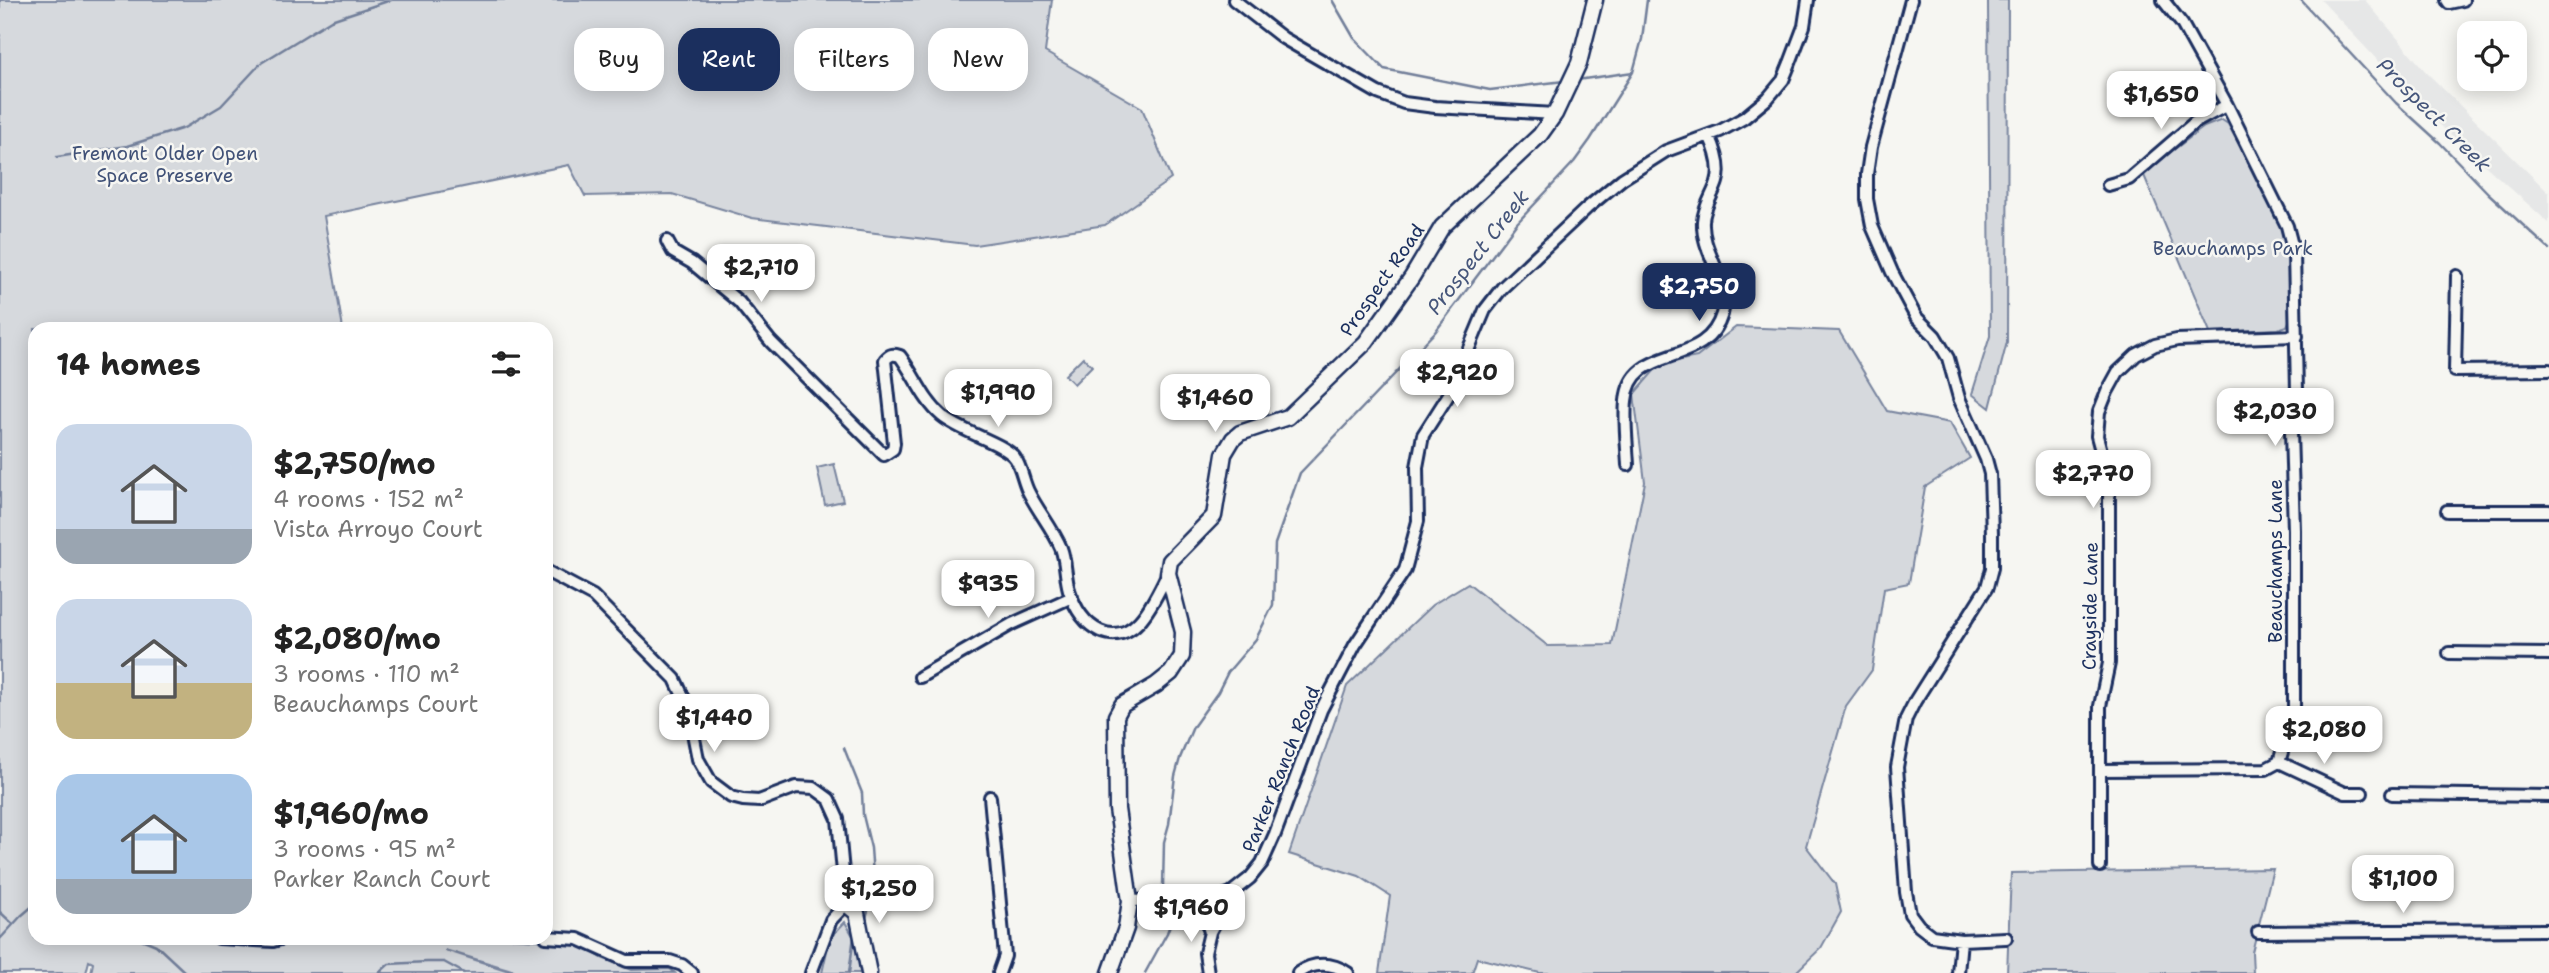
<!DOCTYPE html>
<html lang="en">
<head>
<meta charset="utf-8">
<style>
	:root { --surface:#fff; --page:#f2f2f2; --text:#222; --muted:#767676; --accent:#1b2f5e }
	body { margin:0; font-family:"Shantell Sans",sans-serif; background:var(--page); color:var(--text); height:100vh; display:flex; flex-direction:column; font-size:26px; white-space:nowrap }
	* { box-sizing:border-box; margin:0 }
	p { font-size:23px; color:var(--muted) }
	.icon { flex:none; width:38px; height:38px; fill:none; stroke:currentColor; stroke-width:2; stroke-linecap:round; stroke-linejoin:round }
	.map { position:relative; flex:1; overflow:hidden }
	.side { position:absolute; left:28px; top:322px; width:525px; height:623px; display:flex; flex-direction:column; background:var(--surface); border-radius:21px; box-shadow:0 4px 18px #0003 }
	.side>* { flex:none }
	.hud { position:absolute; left:574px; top:28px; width:665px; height:63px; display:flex; gap:14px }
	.controls { position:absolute; left:2457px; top:21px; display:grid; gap:14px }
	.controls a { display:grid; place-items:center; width:70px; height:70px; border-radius:14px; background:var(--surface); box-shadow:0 4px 18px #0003; font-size:35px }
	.price { position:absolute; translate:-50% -60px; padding:0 16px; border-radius:14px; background:#fff; color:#222; font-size:23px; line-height:46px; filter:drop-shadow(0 2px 4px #0008) }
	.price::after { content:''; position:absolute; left:50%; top:42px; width:21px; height:16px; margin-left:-10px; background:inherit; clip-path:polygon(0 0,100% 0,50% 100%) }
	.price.active { background:var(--accent); color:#fff }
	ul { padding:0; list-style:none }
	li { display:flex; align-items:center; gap:21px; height:175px; padding:0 28px }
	li span { display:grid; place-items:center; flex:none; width:196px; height:140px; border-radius:21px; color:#555 }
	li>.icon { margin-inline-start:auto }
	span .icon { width:84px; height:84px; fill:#fffc; stroke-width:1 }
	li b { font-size:30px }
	h2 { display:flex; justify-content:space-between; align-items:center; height:84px; padding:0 28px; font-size:30px }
	.pill { padding:0 24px; border-radius:21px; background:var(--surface); box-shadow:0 4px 18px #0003; font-size:24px; line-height:63px }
	.pill.active { background:var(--accent); color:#fff }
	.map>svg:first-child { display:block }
	.built { fill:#e6e7e7 }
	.green { fill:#d6d9dd; stroke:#78849e; stroke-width:2 }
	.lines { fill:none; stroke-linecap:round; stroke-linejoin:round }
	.stream { stroke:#717e99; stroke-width:2.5 }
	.minor-casing { stroke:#1b2f5e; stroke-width:16 }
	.tertiary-casing { stroke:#1b2f5e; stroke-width:19 }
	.minor { stroke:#f6f6f2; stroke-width:10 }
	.tertiary { stroke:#f6f6f2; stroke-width:14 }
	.labels { text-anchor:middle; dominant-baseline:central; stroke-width:5; stroke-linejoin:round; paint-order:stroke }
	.park-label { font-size:19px; fill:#405177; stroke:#f6f6f2 }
	.street-label { font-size:19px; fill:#1b2f5e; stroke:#f6f6f2 }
	.water-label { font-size:21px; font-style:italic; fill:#46567b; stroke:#f6f6f2 }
</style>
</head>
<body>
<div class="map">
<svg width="2549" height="973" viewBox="0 0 2549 973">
	<rect width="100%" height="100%" fill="#f6f6f2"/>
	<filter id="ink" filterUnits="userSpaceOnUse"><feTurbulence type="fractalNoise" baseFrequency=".0143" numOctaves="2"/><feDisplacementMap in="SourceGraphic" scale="14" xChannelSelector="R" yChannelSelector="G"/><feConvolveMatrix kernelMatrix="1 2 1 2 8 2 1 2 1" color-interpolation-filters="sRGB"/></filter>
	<g filter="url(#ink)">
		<path class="built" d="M2321 0H2365L2426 72 2549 193V223L2428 114Z"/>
		<path class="green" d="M0 0H1052L1045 52 1142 108 1171 179 1105 225 975 245 752 218 672 194 585 196 569 165 324 216 343 329H35V938H511L577 943 602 958 632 970 670 969 675 973H522L445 950 515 973H91L93 963 89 961 86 973H0Z
			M1988 0H2008L2007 342 1990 408 1972 394 1990 336Z
			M2222 120 2228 124C2248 162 2283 217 2289 258 2292 278 2290 299 2290 319L2287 326 2278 329 2210 332 2143 173 2204 127Z
			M1736 327 1839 331 1887 411 1950 423 1970 458 1925 487 1909 583 1884 588 1872 670 1846 706 1806 846 1835 884 1841 912 1821 948 1795 973H1540L1477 958 1472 973H1379L1390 896 1359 876 1289 854 1347 686 1432 605 1468 583 1548 646 1612 645 1645 482 1634 394 1660 364 1697 357Z
			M1083 357 1092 366 1074 384 1065 375Z
			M834 464 843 501 825 505 817 468Z
			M2273 869 2252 952 2253 973H2007L2011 873Z
			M845 922 857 943 860 973H822L830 938Z"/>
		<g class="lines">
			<path class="stream" d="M1332 0 1354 38 1384 69 1490 90 1564 81
				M2301 0 2396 103 2440 143 2488 193 2549 249
				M1577 80 1633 72
				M57 157 127 146 184 128 221 106 261 63 331 20 391 0
				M844 748 862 793 863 815 871 848 874 889 866 918
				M1163 887 1164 842 1169 824 1175 776 1180 758 1193 727 1218 692 1228 672 1256 639 1273 605 1275 544 1300 473 1435 332 1517 223 1574 162 1590 140 1633 72 1642 39 1647 0
				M0 912 13 924
				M139 938 156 945 186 973
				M0 939 21 916 35 904
				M379 973 389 964 427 962H444L464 973
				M849 973 854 936
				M1145 973 1167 933 1171 922"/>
			<defs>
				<path id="minor" d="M1234 0 1283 38 1378 93 1404 103 1435 107 1555 114
					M1911 0 1871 147 1867 174V199L1872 226 1892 272 1916 317 1935 336 1948 358 1959 398 1986 459 1990 474 1992 534V568L1987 587 1915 701 1906 719 1897 767 1906 892 1910 914 1919 926 1932 936 1961 940 2006 938
					M2447 0 2449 3 2463 0
					M2108 185 2129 179 2194 123 2227 105
					M667 241 673 252 692 263 739 302 771 342 884 455 893 449 894 443 885 360C890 354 893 354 900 356 915 376 923 400 942 416 961 432 1006 444 1015 458 1022 468 1023 482 1029 493 1038 511 1053 529 1061 548 1066 561 1065 576 1069 590 1074 606 1083 623 1100 631 1136 647 1155 598 1168 573
					M2457 276 2455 371 2549 370
					M1628 465C1627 444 1624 421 1626 401 1631 342 1706 370 1722 314 1732 281 1701 254 1703 221 1704 206 1713 195 1717 182 1722 167 1715 148 1709 135
					M2447 511H2549
					M546 571 593 596 675 679 688 707 698 759 711 782 731 797 743 800 759 801 796 787 814 788 829 799 838 819 846 904 831 920 811 973
					M2449 653 2549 654
					M920 677 1012 624 1072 597
					M2279 762 2345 793H2362
					M2100 770 2266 769 2279 762 2294 713V530L2291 432 2297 391 2294 253 2287 226 2227 105 2182 24 2163 0
					M2392 794 2549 796
					M990 797 1005 956 999 973
					M2100 866V706L2109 663V481L2097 436 2099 412 2107 392 2118 372 2136 355 2155 345 2177 340 2297 336
					M1130 901 1218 898 1231 893 1250 878 1262 863 1275 834 1321 710 1355 645 1405 570 1418 521 1417 467 1423 435 1451 391 1485 310 1502 288 1587 208 1622 179 1666 151 1720 131 1744 118 1768 98 1783 80 1790 63 1804 26 1808 0
					M1192 901 1207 923 1210 932 1205 953 1208 973
					M1210 932 1231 893
					M2258 932 2549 930
					M546 937 578 939 627 961H670L682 965 692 973
					M219 938 273 941 284 938
					M1298 973C1313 962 1332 962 1348 973
					M1958 973 1961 940"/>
				<path id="tertiary" d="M846 904 857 913 869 973
					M1110 973 1126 928 1130 901 1117 809 1116 716 1122 705 1156 685 1171 673 1182 656 1183 632 1168 573 1170 561 1214 516 1224 454 1233 439 1240 433 1288 417 1366 342 1412 277 1442 227 1540 135 1555 114 1579 63 1595 0"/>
			</defs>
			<use href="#minor" class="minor-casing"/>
			<use href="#tertiary" class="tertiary-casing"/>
			<use href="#minor" class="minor"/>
			<use href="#tertiary" class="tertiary"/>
		</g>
	</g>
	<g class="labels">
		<g class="park-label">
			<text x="165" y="153">Fremont Older Open<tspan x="165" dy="22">Space Preserve</tspan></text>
			<text x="2233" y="248">Beauchamps Park</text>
		</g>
		<g class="street-label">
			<text transform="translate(1382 280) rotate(-55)">Prospect Road</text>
			<text transform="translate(2275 561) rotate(-90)">Beauchamps Lane</text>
			<text transform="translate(2090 606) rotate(-89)">Crayside Lane</text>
			<text transform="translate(1281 769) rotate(-68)">Parker Ranch Road</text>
		</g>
		<g class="water-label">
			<text transform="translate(2434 115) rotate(45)">Prospect Creek</text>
			<text transform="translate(1478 252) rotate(-52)">Prospect Creek</text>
		</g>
	</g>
</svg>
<div class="controls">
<a><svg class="icon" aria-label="locate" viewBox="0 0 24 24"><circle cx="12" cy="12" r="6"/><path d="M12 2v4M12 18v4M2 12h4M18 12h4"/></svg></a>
</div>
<b class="price" style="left:2161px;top:131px">$1,650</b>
<b class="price" style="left:761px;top:304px">$2,710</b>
<b class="price active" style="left:1699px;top:323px">$2,750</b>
<b class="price" style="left:1457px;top:409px">$2,920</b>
<b class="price" style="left:998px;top:429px">$1,990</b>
<b class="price" style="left:1215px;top:434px">$1,460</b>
<b class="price" style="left:2275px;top:448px">$2,030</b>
<b class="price" style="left:2093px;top:510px">$2,770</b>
<b class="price" style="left:988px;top:620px">$935</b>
<b class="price" style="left:714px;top:754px">$1,440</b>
<b class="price" style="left:2324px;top:766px">$2,080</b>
<b class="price" style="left:2403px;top:915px">$1,100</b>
<b class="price" style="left:879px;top:925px">$1,250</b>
<b class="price" style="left:1191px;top:944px">$1,960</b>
<div class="hud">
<a class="pill">Buy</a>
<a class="pill active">Rent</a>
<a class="pill">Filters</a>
<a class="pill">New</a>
</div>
<section class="side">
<h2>14 homes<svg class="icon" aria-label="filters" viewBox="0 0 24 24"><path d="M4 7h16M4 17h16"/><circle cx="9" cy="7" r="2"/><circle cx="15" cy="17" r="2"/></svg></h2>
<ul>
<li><span style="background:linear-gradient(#c9d6e8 75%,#9aa5b1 0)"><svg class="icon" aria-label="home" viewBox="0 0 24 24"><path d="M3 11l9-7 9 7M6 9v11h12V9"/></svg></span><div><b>$2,750/mo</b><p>4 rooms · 152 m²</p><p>Vista Arroyo Court</p></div></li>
<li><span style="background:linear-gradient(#c9d6e8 60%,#c2b280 0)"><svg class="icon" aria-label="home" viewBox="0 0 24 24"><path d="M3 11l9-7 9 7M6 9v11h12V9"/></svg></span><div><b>$2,080/mo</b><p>3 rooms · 110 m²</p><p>Beauchamps Court</p></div></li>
<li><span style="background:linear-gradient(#a9c7e8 75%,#9aa5b1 0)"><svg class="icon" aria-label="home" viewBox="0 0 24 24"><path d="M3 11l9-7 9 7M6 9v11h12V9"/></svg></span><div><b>$1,960/mo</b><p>3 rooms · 95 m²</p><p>Parker Ranch Court</p></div></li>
</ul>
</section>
</div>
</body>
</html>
